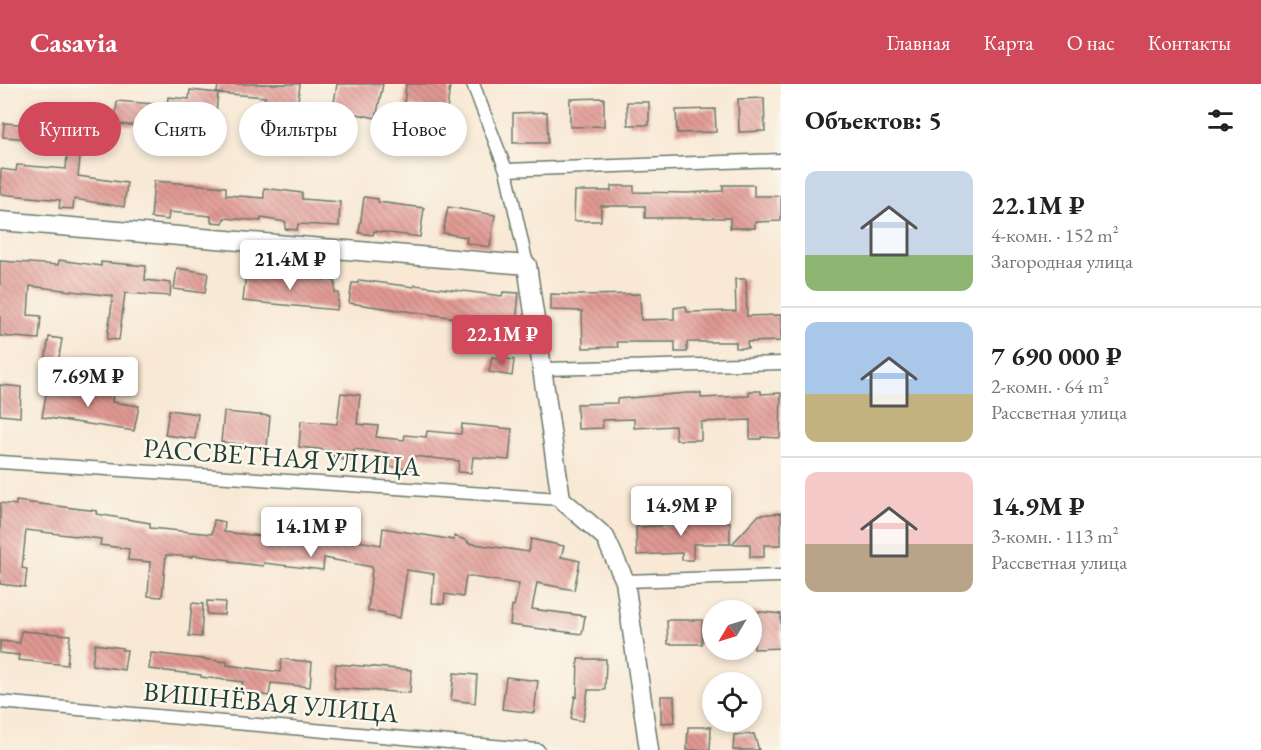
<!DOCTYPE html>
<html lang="ru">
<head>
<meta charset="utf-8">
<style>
	:root { --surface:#fff; --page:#f6f6f6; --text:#222; --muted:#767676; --line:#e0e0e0; --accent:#d1495b }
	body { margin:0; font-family:"EB Garamond",serif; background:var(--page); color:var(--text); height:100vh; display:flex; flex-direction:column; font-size:22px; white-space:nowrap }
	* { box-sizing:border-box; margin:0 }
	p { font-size:20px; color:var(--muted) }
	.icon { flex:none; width:33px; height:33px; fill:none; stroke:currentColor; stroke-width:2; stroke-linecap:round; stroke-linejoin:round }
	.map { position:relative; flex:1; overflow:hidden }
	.panel { display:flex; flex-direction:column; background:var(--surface); width:480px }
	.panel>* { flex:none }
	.hud { position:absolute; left:18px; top:18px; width:570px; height:54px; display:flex; gap:12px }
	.needle { width:39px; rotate:232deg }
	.tools { position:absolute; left:702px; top:516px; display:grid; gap:12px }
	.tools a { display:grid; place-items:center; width:60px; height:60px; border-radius:50%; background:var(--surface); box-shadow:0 3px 9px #0003; font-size:30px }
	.price { position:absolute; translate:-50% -51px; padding:0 14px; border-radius:6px; background:#fff; color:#222; font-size:20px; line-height:39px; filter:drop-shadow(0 2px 3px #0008) }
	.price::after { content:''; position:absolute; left:50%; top:36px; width:18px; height:14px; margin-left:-9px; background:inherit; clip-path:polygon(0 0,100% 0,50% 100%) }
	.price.current { background:var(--accent); color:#fff }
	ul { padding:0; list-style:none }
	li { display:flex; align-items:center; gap:18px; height:150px; padding:0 24px }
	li+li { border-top:2px solid var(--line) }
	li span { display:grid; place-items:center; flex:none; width:168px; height:120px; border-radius:12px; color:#555 }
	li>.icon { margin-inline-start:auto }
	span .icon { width:72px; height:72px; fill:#fffc; stroke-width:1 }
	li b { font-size:26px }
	h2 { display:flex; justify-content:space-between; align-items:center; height:72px; padding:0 24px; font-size:26px }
	.chip { padding:0 21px; border-radius:27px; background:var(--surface); box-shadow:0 3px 9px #0003; font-size:21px; line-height:54px }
	.chip.current { background:var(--accent); color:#fff }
	header { display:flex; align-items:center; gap:36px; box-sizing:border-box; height:84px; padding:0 30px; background:var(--accent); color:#fff }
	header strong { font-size:28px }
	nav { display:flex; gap:33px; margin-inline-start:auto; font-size:21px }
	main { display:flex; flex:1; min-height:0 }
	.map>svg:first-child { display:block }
	.building { fill:url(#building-back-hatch) }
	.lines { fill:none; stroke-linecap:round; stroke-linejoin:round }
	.street-casing { stroke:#6b796c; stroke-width:15 }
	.secondary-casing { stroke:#6b796c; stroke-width:21 }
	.street { stroke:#fff; stroke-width:12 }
	.secondary { stroke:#fff; stroke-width:18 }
	.labels { text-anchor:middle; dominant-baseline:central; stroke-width:5; stroke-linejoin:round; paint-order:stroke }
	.street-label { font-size:27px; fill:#1f3d34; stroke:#fbf7ec }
</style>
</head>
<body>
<header>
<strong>Casavia</strong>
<nav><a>Главная</a><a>Карта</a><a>О нас</a><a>Контакты</a></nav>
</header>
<main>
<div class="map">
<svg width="781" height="666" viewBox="0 0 781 666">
	<defs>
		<pattern id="building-back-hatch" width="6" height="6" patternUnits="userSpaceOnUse" patternTransform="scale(1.5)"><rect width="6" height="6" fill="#e19993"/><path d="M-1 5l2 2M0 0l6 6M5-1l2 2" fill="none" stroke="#b67e79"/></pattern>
	</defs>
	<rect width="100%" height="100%" fill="#fbf7ec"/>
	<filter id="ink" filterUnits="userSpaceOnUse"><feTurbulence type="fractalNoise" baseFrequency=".0167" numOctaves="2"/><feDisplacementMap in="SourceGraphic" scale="12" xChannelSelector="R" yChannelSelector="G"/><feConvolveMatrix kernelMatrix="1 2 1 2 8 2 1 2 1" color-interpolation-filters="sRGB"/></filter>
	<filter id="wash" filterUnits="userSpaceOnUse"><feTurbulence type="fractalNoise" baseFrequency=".008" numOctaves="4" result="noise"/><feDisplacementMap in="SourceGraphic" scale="24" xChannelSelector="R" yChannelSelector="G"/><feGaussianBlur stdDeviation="1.35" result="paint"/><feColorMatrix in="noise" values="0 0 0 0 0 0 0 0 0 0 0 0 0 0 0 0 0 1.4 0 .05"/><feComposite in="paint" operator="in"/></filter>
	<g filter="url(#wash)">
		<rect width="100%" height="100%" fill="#f8e8d4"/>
		<g id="blocks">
			<path class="building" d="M218 0H300L297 25 264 21 265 13 217 9Z
				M337 0H383L376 34 333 25Z
				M406 0H450L447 27 404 22Z
				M190 6 218 9 215 39 171 35 169 50 156 48 157 43 115 40 117 17 167 21 168 13 189 15Z
				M604 14V42L570 43V15Z
				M764 14 765 47 739 48 738 15Z
				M627 18H649V41H628Z
				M715 25 716 48 677 49 676 26Z
				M547 28 548 59H513V29Z
				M4 39 32 41 31 55 3 53Z
				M69 43 94 46 93 59 82 57 78 92 127 99 124 123 74 115 73 125 59 124 60 116 0 110 1 85 16 87 17 81 66 85Z
				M154 97 226 103V111L264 114V104L302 109V115L340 118 339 142 298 140 297 146 285 145 286 138 261 134V137L224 134 223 139 211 138V132L169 128 168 136 151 134Z
				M723 101H754V112H781V137L755 138V144H730V134H645V122H601V137H574L575 107H611V102H634V108L687 109 723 107Z
				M364 113 378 115V118L424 124 420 153 374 147 373 151 359 149Z
				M448 123 495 131 490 163 466 159 467 153 443 149Z
				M59 176 101 182V178L146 182 145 196 171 199 170 212 125 209 119 256 107 255 113 212 30 202 28 231 41 232 39 255 0 252V177L58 181Z
				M177 184 208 189 205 209 174 205Z
				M246 188 300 191V193L335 197V209H339L337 226 243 217Z
				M735 195H746L747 232 781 231V257L747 258 748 264H736V258H687V268H675V258H617L618 263 583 264 582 227 551 226V210L580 211 640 210 641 236 674 235V224L686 222 687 228 736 227Z
				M359 196 414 203 415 201 502 212 503 208 519 209 515 250 499 248V240L349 219 352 199H358Z
				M49 253 62 255 58 279 45 277Z
				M492 273 514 276 512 292 489 288Z
				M48 299 113 310 112 318 139 322 134 347 42 333Z
				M0 301 21 303 20 333 0 331Z
				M749 307H761V310L781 309 780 354 761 353V355H750V336L701 338V356H676L675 342 634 344V335L602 336 603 344 578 345 577 320 617 319V315L687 309H701V314L749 312Z
				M341 309 360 311 357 340 378 342 376 353 404 356 405 351 426 353 427 347 461 350 462 340 512 345 509 376 473 373 471 389 458 388 459 377 413 372 412 385 385 382 387 369 354 365 353 377 333 374 334 367 299 363 301 337 337 340Z
				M169 326 198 330 195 355 165 351Z
				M224 328 270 332 267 363 221 358Z
				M16 417 97 427 96 430 150 439V444L212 450 214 436 225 438 224 448 271 453 272 446 328 452 381 461 383 444 454 456V452L468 457V459L529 468 531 455 564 462 561 473 580 477 574 506 537 499 532 525 585 532 582 550 510 541 512 522H514L519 500 466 492 463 513 445 510 444 520 432 519 434 490 407 486 400 534 385 531V529L368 527 372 483 324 474 323 486 264 479 263 482 230 478V476L193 471V473L166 471 162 513 148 512 150 478 128 476 129 465 100 461 101 455 26 446 22 484 27 485 25 503 0 500V419L16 421Z
				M681 429H693V438H730V460H693V476H682V469L637 471 636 443 681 441Z
				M781 429V461H764V473H750V460H732L759 431Z
				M207 517 225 518 224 531 207 530Z
				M192 519 203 520 201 553 189 552Z
				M752 527 781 530V564L754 565Z
				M667 536H702V560H668Z
				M21 547 70 551 67 581 18 576 19 571 0 569V557L20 559Z
				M95 560 122 564V566H127L124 586 92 581Z
				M151 569 227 578V581L280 588 282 575 312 578 310 603 271 599 269 612 241 608 243 598 201 593V591L149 585Z
				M578 575H606L605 606H588L583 637 571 635 575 612 577 613Z
				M336 580 411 586 410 609 334 604Z
				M454 589 477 591 475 619 451 616Z
				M506 593 538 597 534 629 502 625Z
				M661 612H674L675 638 661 639Z
				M688 643H711L710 666H687Z
				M754 650 759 666H733L734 651Z"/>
		</g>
	</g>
	<g filter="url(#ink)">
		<use href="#blocks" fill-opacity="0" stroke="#6b796c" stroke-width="1.5"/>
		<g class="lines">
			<defs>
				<path id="street" d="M473 0 506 86 527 181
					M506 86 781 76
					M544 285 781 279
					M0 378 561 415
					M625 497 781 492
					M0 618 538 666"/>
				<path id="secondary" d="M0 137 527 181 561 415 605 453 625 497 649 666"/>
			</defs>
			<use href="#street" class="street-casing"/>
			<use href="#secondary" class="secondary-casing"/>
			<use href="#street" class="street"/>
			<use href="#secondary" class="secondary"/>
		</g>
	</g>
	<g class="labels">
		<g class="street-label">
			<text transform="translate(282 373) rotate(4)">РАССВЕТНАЯ УЛИЦА</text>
			<text transform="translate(271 618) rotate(5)">ВИШНЁВАЯ УЛИЦА</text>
		</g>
	</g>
</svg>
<div class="tools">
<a><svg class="needle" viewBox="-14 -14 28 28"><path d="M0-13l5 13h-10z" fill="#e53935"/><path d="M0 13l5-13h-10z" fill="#767676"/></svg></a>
<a><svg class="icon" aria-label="locate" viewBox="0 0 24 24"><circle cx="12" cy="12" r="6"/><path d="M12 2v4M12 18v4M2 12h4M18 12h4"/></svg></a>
</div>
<b class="price" style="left:290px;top:207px">21.4M ₽</b>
<b class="price current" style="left:502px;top:282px">22.1M ₽</b>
<b class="price" style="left:88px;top:324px">7.69M ₽</b>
<b class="price" style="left:681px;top:453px">14.9M ₽</b>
<b class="price" style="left:311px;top:474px">14.1M ₽</b>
<div class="hud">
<a class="chip current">Купить</a>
<a class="chip">Снять</a>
<a class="chip">Фильтры</a>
<a class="chip">Новое</a>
</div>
</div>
<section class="panel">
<h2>Объектов: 5<svg class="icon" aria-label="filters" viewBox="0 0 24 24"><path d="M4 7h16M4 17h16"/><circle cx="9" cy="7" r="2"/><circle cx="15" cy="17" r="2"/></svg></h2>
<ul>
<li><span style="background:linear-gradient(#c9d6e8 70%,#8fb573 0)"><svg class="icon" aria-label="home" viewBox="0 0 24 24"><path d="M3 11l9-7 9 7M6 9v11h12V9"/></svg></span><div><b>22.1M ₽</b><p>4-комн. · 152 m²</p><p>Загородная улица</p></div></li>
<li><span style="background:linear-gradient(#a9c7e8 60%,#c2b280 0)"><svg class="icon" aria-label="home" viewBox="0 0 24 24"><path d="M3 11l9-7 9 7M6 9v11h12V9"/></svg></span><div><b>7 690 000 ₽</b><p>2-комн. · 64 m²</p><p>Рассветная улица</p></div></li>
<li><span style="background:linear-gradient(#f6c9c9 60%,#b9a48a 0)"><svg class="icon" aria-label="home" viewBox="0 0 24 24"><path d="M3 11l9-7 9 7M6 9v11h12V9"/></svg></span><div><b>14.9M ₽</b><p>3-комн. · 113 m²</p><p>Рассветная улица</p></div></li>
</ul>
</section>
</main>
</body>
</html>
